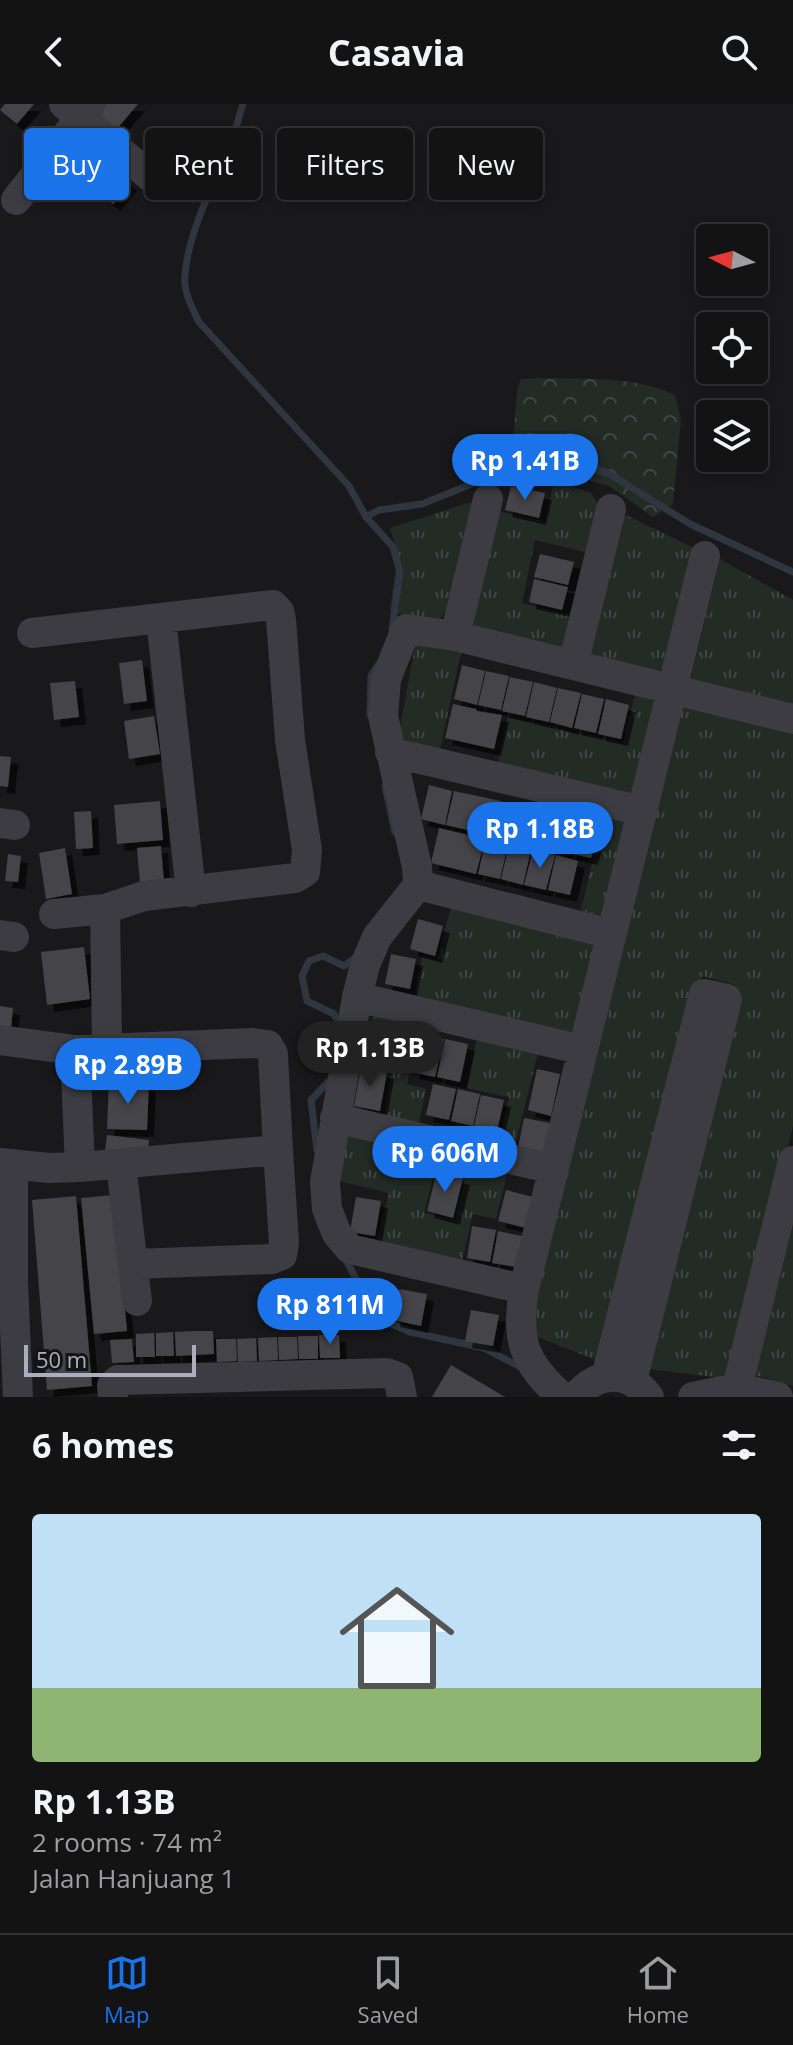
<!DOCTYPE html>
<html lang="en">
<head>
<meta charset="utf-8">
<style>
	:root { --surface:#131314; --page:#1c1c1d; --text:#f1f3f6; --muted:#9d9ea0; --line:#323234; --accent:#1a73e8 }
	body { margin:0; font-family:"Open Sans",sans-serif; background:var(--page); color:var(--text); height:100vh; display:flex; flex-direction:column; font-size:30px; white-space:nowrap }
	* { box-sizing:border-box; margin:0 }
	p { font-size:26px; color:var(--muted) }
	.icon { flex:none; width:44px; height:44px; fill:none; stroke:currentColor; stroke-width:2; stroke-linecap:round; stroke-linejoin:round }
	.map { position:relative; height:1293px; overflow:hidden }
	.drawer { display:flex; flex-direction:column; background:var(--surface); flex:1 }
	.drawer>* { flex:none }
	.guide { position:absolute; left:24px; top:24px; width:746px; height:72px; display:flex; gap:16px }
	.needle { width:52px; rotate:276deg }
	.controls { position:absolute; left:696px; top:120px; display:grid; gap:16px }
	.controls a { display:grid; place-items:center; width:72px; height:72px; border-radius:8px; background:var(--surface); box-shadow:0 4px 12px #0003,0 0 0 2px var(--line); font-size:40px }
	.scale { position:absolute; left:24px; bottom:20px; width:172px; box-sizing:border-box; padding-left:8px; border:4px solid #acafbb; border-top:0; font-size:22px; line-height:28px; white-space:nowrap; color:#acafbb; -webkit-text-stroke:6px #141416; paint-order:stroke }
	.price { position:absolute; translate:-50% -68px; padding:0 18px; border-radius:28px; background:var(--accent); color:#fff; font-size:26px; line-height:52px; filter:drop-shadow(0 2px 4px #0008) }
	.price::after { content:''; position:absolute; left:50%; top:48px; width:24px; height:18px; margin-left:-12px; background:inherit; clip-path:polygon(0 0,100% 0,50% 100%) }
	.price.current { background:#222; color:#fff }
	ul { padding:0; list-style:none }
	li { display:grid; align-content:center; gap:16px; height:424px; padding:0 32px }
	li span { display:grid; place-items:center; height:248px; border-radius:8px; color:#555 }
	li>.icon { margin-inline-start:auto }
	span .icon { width:144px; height:144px; fill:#fffc; stroke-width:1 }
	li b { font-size:34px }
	h2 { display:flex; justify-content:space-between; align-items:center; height:96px; padding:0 32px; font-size:34px }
	.chip { padding:0 28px; border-radius:8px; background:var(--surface); box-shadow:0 4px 12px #0003,0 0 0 2px var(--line); font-size:28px; line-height:72px }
	.chip.current { background:var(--accent); color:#fff }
	header { display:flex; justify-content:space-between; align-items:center; height:104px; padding:0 32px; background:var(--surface); font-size:36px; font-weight:700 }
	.tabs { display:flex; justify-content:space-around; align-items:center; height:112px; border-top:2px solid var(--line); background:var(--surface); font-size:22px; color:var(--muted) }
	.tabs a { display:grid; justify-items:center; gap:4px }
	.tabs .current { color:var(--accent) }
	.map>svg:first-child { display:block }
	.grass { fill:url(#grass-tufts) }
	.forest { fill:url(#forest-crowns) }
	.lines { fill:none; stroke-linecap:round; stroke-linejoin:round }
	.stream { stroke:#2f363f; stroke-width:7 }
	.building { fill:#444448; filter:url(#shadow) }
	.minor { stroke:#3c3c42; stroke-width:30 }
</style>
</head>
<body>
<header><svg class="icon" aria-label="back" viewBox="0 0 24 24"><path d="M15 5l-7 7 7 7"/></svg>Casavia<svg class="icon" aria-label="search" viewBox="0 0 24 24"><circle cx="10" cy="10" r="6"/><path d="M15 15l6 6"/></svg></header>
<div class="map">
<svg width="793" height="1293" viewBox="0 0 793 1293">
	<defs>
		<pattern id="grass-tufts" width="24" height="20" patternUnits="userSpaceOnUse" patternTransform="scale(2)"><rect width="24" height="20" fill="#232b25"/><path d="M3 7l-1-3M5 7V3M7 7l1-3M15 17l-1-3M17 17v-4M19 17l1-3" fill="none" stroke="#404743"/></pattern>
		<pattern id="forest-crowns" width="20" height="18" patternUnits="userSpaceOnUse" patternTransform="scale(2)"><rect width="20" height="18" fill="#232b25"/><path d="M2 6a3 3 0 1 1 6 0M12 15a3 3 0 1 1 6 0" fill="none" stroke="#404743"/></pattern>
		<filter id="shadow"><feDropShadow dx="7" dy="7" stdDeviation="0" flood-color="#0009"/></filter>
	</defs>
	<rect width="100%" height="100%" fill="#19191b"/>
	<path class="grass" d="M554 378 591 389 599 402 585 448 535 436 522 499 571 511 564 544 471 521 496 407 545 417Z
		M475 397 447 505 438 518 429 519 390 506 398 449 390 424Z
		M622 409 696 445 667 557 659 567 589 552Z
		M720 455 793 496V604L690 578Z
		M421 537 461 548 440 646 398 634 415 542Z
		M635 590 650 593 655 598 636 686 630 690 497 661 508 613 623 639Z
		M685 603 793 627V1022L731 1270 724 1274 646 1265 737 892 735 881 703 872 693 882 599 1257 537 1233 533 1214 534 1200 679 609Z
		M604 709 624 716 603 811 580 810Z
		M452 799 595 840 577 923 570 930 414 896 422 853 437 856Z
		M380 911 419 921 407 980 426 985 419 1019 384 1012 392 964 364 957 370 918 373 913Z
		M477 934 538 949 515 1042 499 1039 509 993 466 984Z
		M359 1031 439 1051 424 1109 455 1116 469 1057 508 1066 496 1115 473 1110 462 1157 376 1139 389 1089 339 1077 345 1032Z
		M793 1095V1282L754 1271Z"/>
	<path class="forest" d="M540 274C584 275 635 272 675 291L681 315 673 400 653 413 609 382 538 362 522 363 513 341 517 286 521 275Z"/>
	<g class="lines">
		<path class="stream" d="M243 0C238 16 234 32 228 47 211 85 188 130 185 171 183 187 192 204 199 218L349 382 366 413 393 443 400 468 392 525
			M366 413 379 406 422 400 499 369 556 357 571 359 608 369 690 420 793 468
			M370 611 371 572 377 562
			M385 682 395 728
			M340 923 334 910 307 897 302 872 309 857 323 852 344 862 356 853
			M317 1046 311 996 331 975
			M344 1153 378 1214 410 1228 484 1244 522 1264"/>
	</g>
	<path class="building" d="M5 0H34L17 20 0 6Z
		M100 0H138L116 26 94 7Z
		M109 62 130 80 113 100 92 82Z
		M511 382 545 389 539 414 505 406Z
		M540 450 574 458 568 481 534 473Z
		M534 475 568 483 562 506 529 498Z
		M142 556 147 597 124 600 119 559Z
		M462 561 485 567 477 601 454 595Z
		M486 567 509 572 501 606 478 601Z
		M510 573 533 578 525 612 502 607Z
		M75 577 79 613 54 616 50 579Z
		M534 578 557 584 549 618 526 613Z
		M558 584 581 589 572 624 550 618Z
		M582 590 604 595 596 629 574 624Z
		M606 595 629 601 621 635 598 630Z
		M453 600 476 605 477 607 502 611 494 645 445 634Z
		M154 612 160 650 129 655 124 617Z
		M0 652 11 653 8 683 0 682Z
		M429 681 452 687 445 721 421 715Z
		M454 687 501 697 493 732 446 721Z
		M160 697 163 736 117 740 114 701Z
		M502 698 525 703 518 737 495 732Z
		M527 704 574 714 566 748 519 738Z
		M91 707 93 744 76 745 74 708Z
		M575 714 599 720 591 754 568 749Z
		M439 724 485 735 476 770 431 759Z
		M486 735 508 740 500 775 478 770Z
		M509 741 531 746 523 781 501 775Z
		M161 742 164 778 140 780 137 744Z
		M65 744 72 790 46 795 39 749Z
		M533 746 555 751 546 786 524 781Z
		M8 750 21 752 18 778 5 777Z
		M556 751 578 757 570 791 548 786Z
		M418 815 443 822 435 852 410 845Z
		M84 843 90 895 47 901 41 848Z
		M391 850 416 855 410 885 385 880Z
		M0 902 13 904 11 925 0 924Z
		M420 930 444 935 435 973 412 968Z
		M445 935 468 940 460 978 437 973Z
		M361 963 387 968 380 1007 354 1002Z
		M537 965 560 970 551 1012 528 1006Z
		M109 977 149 978 147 1026 107 1025Z
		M433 980 456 985 449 1016 426 1011Z
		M458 985 480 990 473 1022 451 1017Z
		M481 991 504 996 497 1027 474 1022Z
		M524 1014 550 1019 544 1049 518 1043Z
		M107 1031 149 1036 148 1051 105 1046Z
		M437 1067 463 1074 453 1114 427 1107Z
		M506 1086 533 1093 526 1124 498 1117Z
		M114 1091 127 1227 94 1230 81 1094Z
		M76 1092 92 1282 47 1286 32 1096Z
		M356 1093 381 1097 375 1132 350 1128Z
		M472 1122 496 1126 490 1158 467 1154Z
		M498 1127 522 1132 516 1163 492 1159Z
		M399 1185 427 1190 421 1222 393 1216Z
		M471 1206 499 1211 493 1242 465 1237Z
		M193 1227H213L214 1250 176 1252 175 1228Z
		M173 1228 174 1252H156V1229Z
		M154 1229 155 1253H136V1230Z
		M319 1231H339L340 1254H320Z
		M298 1232H318V1255H299Z
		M277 1233 278 1256 259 1257 258 1234Z
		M278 1233H297L298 1255 279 1256Z
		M256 1234 257 1257 238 1258 237 1235Z
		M132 1235 134 1258 112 1259 110 1236Z
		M216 1235H236L237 1257 217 1258Z
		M451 1261 505 1293H432Z"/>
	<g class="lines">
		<path class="minor" d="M64 0 152 74
			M16 96 91 0
			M161 515 191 788
			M32 529 273 501 279 507 281 515 290 636 307 746 305 768 295 774 144 792 105 805 54 810
			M455 532 488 395
			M573 561 611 405
			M390 648 643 707
			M0 719 15 721
			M418 781 611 830
			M105 805 107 945
			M0 831 14 833
			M357 893 583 946
			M0 936 75 946 253 939 268 941 273 950 278 1046 80 1063 75 946
			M335 1014 553 1065
			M0 1059 49 1064 80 1063
			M13 1060V1179L18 1293
			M121 1060 137 1197
			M133 1160 272 1155 282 1151 284 1139 278 1046
			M524 1185 705 452
			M606 1273 704 890 727 895 632 1277
			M113 1293 112 1282 118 1276 387 1269 398 1273 402 1293
			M562 1293C523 1258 516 1237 524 1185L350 1145 337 1130 327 1105 325 1078 357 893 365 861 377 833 418 781 417 763 383 612 386 575 406 525 455 532 793 615
			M576 1293C597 1267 628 1265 649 1293
			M693 1293 737 1284 778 1293
			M729 1293 737 1284 793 1057"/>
	</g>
</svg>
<div class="controls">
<a><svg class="needle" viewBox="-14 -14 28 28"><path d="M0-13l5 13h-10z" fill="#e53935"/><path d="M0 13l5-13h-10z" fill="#9d9ea0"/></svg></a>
<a><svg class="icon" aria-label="locate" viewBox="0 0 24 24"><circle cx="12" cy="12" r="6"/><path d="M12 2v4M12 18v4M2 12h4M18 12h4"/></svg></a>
<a><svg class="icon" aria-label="layers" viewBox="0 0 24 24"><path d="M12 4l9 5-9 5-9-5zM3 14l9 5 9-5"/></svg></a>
</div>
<div class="scale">50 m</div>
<b class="price" style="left:525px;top:398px">Rp 1.41B</b>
<b class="price" style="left:540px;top:766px">Rp 1.18B</b>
<b class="price current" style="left:370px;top:985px">Rp 1.13B</b>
<b class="price" style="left:128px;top:1002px">Rp 2.89B</b>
<b class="price" style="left:445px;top:1090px">Rp 606M</b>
<b class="price" style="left:330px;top:1242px">Rp 811M</b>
<div class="guide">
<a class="chip current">Buy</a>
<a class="chip">Rent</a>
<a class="chip">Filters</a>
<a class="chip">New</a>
</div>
</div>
<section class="drawer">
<h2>6 homes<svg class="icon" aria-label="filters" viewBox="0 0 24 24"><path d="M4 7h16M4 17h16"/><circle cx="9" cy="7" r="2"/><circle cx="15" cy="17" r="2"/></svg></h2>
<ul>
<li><span style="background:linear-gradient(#bfe0f5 70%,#8fb573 0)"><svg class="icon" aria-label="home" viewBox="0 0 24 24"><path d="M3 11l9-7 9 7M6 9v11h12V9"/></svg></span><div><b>Rp 1.13B</b><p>2 rooms · 74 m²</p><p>Jalan Hanjuang 1</p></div></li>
</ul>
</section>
<nav class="tabs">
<a class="current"><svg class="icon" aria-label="map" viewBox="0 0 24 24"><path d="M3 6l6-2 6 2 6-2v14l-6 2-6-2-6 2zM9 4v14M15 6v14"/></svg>Map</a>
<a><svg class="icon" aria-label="saved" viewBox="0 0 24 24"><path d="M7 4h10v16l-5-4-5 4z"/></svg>Saved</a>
<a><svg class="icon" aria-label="home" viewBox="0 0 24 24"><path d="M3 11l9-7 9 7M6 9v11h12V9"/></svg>Home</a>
</nav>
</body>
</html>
